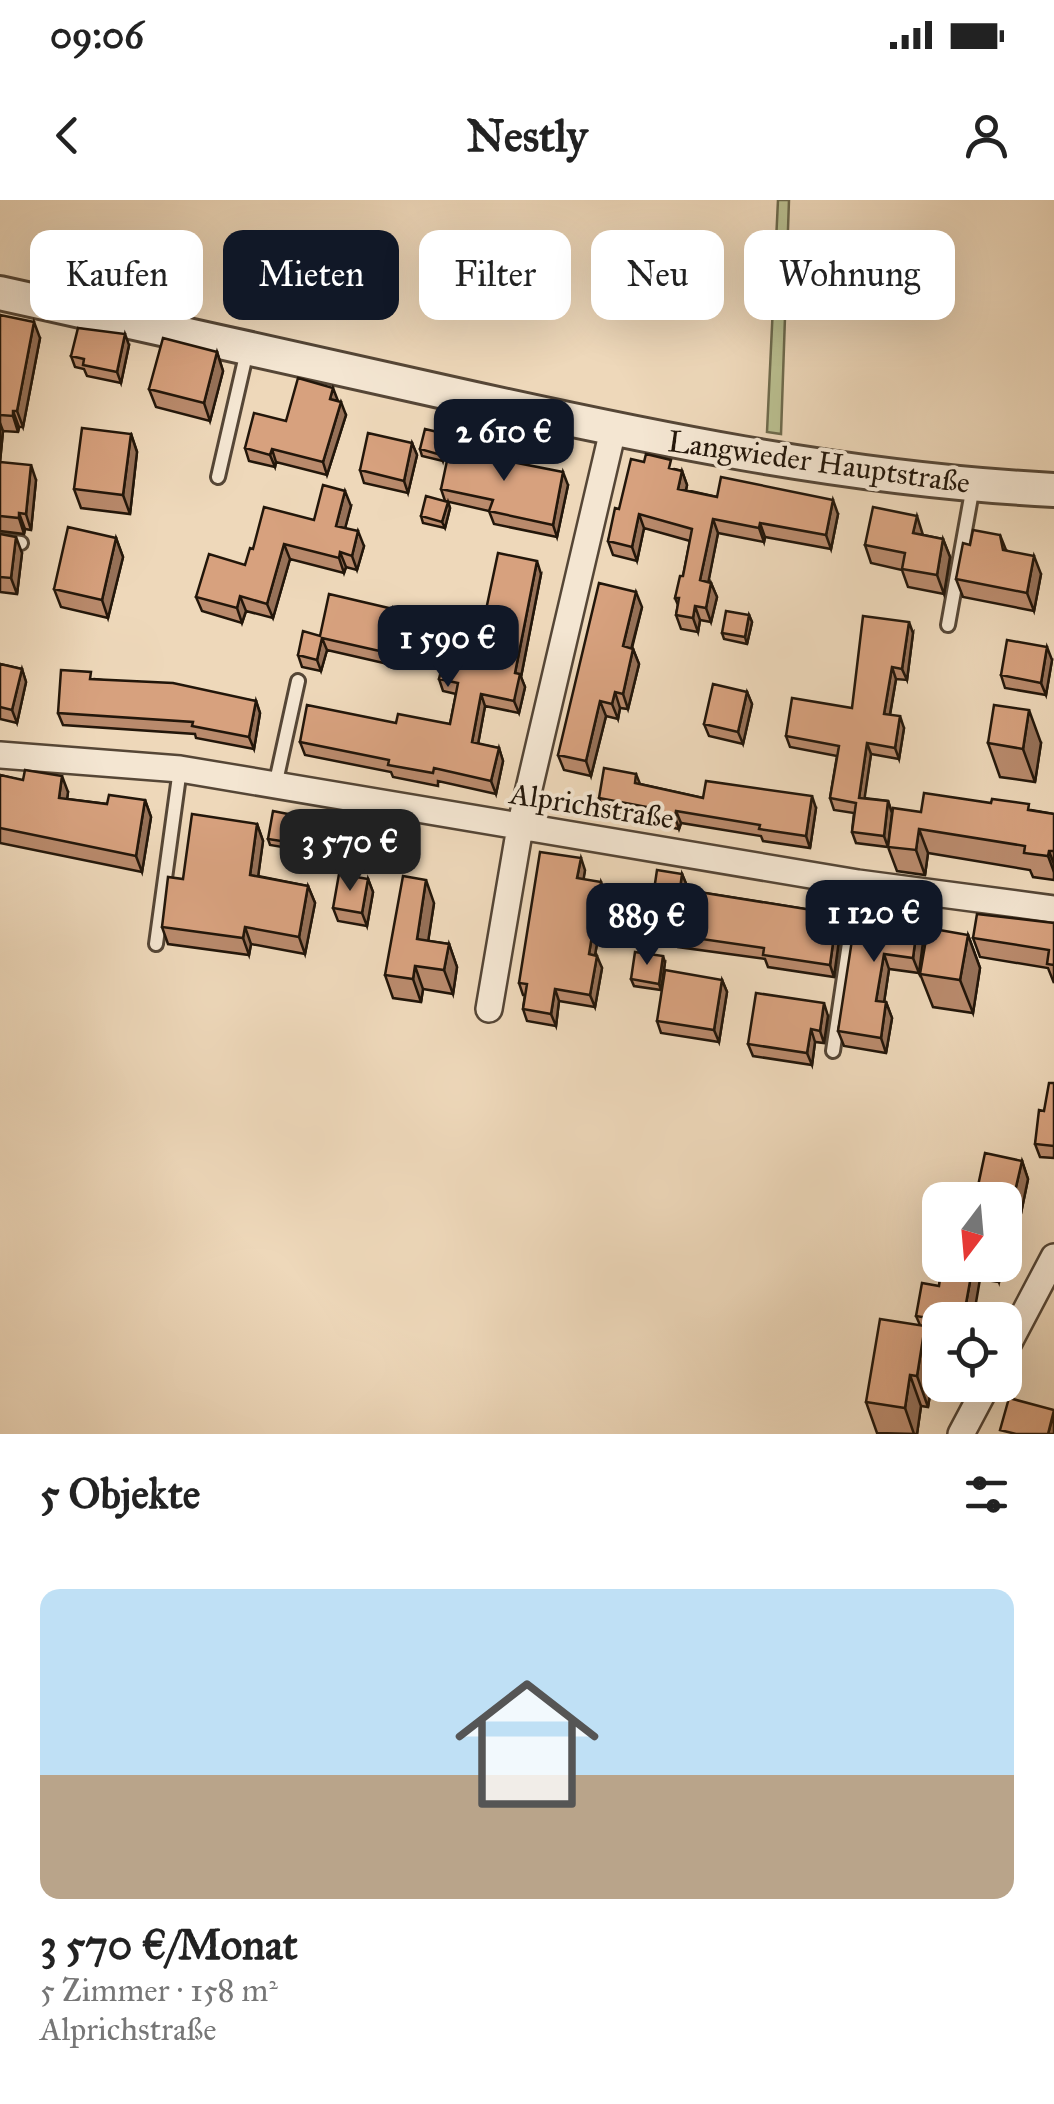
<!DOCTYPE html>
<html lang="de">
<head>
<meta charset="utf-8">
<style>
	:root { --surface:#fff; --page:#f6f6f6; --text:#222; --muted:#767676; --line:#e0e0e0; --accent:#111827 }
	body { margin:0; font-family:"IM FELL Great Primer",serif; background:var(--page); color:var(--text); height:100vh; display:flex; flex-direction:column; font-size:38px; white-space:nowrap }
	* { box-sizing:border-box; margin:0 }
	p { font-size:32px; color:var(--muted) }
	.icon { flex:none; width:55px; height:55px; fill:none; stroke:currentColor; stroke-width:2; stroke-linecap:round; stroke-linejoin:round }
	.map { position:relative; height:1234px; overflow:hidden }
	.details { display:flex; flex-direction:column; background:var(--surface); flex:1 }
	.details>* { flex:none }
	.hud { position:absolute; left:30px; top:30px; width:995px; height:90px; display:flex; gap:20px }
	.needle { width:65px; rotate:196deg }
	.buttons { position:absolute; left:922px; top:982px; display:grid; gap:20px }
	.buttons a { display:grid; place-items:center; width:100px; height:100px; border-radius:20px; background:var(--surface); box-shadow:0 10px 40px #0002; font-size:50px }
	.price { position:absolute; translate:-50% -85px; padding:0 22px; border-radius:20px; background:var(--accent); color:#fff; font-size:32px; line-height:65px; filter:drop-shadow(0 2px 5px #0008) }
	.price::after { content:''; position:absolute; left:50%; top:60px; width:30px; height:22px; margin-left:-15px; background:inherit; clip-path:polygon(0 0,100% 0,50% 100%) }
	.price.active { background:#222; color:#fff }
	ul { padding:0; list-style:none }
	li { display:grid; align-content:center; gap:20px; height:530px; padding:0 40px }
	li+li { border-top:2px solid var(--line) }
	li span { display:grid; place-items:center; height:310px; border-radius:20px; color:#555 }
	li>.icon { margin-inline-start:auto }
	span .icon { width:180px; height:180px; fill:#fffc; stroke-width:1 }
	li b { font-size:42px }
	h2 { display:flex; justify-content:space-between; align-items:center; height:120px; padding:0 40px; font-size:42px }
	.tag { padding:0 35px; border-radius:20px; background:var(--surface); box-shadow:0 10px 40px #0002; font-size:35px; line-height:90px }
	.tag.active { background:var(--accent); color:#fff }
	.status { display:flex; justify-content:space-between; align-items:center; height:70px; padding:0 50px; background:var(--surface); direction:ltr }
	.status svg { height:28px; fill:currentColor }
	header { display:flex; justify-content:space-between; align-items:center; height:130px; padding:0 40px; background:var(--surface); font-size:45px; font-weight:800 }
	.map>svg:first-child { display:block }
	.green { fill:#b9be8f; stroke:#6e6a4c; stroke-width:2.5 }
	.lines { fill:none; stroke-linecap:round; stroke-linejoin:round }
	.service-casing { stroke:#554636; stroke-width:18 }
	.minor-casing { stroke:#554636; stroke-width:30 }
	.tertiary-casing { stroke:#554636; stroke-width:38 }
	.service { stroke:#f4e6d2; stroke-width:12 }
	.minor { stroke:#f4e6d2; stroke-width:25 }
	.tertiary { stroke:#f4e6d2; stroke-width:32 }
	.wall { fill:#b98a6c; stroke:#22160a; stroke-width:2.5 }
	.shaded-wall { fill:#967158; stroke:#22160a; stroke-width:2.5 }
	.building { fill:#d7a17e; stroke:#22160a; stroke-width:2.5 }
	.labels { text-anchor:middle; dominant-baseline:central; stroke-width:8; stroke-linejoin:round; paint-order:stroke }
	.street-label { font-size:30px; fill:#22160a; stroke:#f4e6d2 }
</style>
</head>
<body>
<div class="status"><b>09:06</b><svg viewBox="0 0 49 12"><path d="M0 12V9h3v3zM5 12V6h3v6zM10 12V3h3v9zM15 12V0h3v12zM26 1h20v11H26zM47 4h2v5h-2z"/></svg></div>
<header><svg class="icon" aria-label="back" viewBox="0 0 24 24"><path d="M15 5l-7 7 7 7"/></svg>Nestly<svg class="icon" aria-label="person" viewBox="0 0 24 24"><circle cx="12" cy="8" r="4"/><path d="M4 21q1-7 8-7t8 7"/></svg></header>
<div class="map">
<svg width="1054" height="1234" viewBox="0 0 1054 1234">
	<rect width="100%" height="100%" fill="#eed8ba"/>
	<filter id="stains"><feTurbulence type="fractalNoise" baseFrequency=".002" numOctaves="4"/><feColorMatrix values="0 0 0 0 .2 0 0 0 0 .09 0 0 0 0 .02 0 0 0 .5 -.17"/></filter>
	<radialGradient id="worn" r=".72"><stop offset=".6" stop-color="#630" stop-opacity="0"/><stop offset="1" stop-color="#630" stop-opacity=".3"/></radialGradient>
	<path class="green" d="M778 0H789L781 234 767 232Z"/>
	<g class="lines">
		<defs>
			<path id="service" d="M218 277 247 151
				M0 340 21 343
				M948 425 973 286
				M275 586 298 481
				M156 744 180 569
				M833 851 858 683"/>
			<path id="minor" d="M0 555 180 569 858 683 1054 709
				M489 809 520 627 613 230
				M1005 1150 1054 1057
				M961 1234 987 1185"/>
			<path id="tertiary" d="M0 93C145 125 290 158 435 190 640 236 844 279 1054 290"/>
		</defs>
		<use href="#service" class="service-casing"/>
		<use href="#minor" class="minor-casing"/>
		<use href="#tertiary" class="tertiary-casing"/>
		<use href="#service" class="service"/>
		<use href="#minor" class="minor"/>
		<use href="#tertiary" class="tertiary"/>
	</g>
	<path class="wall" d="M0 115 40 138 23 227H19L18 232 3 231 0 262 36 280 31 330 25 329 24 334 0 331Z
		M129 145 121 183 87 176 84 169 75 167 71 156Z
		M217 152 223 171 210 221 156 207 149 189Z
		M338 201 346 215 327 275 276 262 275 267 249 261 245 248 286 221Z
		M131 234 137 252 130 314 81 308 74 289Z
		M448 240 443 261 422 256 420 249Z
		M412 243 417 255 408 293 364 283 360 270Z
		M491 257 568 285 557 337 494 324 489 311 445 301 441 289Z
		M674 269 682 271 687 285 686 290 717 297 838 314 831 349 765 337 764 342 718 333 708 382 711 383 717 397 711 422 700 420 698 432 681 429 676 415 678 405 675 398 683 376 690 341 644 328 637 361 613 355 608 341 619 309Z
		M448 302 450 308 445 328 423 323 421 316Z
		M351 306 345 328 364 346 357 370 346 367 344 373 290 359 273 418 246 411 242 423 202 411 196 397 245 365 253 349 314 320Z
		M0 334 22 353 17 394 0 392Z
		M923 335 943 339 950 357 944 394 908 387 902 370 871 363 865 345Z
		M1000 335 1006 350 1041 374 1034 411 963 397 956 379 970 345Z
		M116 338 123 357 108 418 61 407 54 389Z
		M541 374 521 477 525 487 519 513 485 506 478 544 499 548 503 561 496 594 438 581V586L393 577 391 572 305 555 300 542 396 523 450 524 456 494 443 491 439 479 486 410Z
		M642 407 632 448 633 449 639 464 628 509 620 508 618 519 606 516 591 576 564 570 558 555Z
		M393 409 398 421 388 464 327 450 321 471 302 467 298 455 320 436Z
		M749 415 752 422 747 444 724 439 722 433Z
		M913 433 907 480 896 479 890 515 904 528 899 559 871 554 864 598 888 601 892 613 888 647 856 643 852 632 854 613 834 610 830 598 837 556 790 547 786 536 852 508Z
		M1052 460 1046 495 1005 488 1001 475Z
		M0 464 22 469 26 482 17 523 0 519Z
		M94 479 256 501 260 513 254 549 196 538 195 534 63 525 58 513Z
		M747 492 752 504 743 544 709 536 704 524Z
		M988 543H1041L1035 582 1000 577Z
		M636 574 640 584 703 598 816 608 810 648 763 641 761 636 681 623 679 629 655 624 653 619 603 610 599 598Z
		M0 575 68 592 67 599 107 604 145 600 151 617 142 672 0 643Z
		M1031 610 1054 614V680L1033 677 1030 670 928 653 925 675 897 671 888 647 921 612Z
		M257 624 263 641 258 676 308 686 315 703 305 754 251 744 249 755 168 744 162 727 183 679Z
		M341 630 336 656 270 645 268 639Z
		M415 637 417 643 412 665 379 657 377 651Z
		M585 670 583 679 606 694 595 755 602 768 595 807 559 801 556 826 527 821 523 809 525 795H523L519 783Z
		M682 674 687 686 686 690 837 714 841 726 834 777 768 767 765 759 678 747 674 735 677 712 658 709 653 697Z
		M368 679 373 692 367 726 338 721 333 708Z
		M434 703 428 741 449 744 457 767 453 794 423 789 421 802 393 798 385 775Z
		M919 712 925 727 919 773 889 769 884 802H886L892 818 886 853 844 846 838 831 861 715Z
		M1054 723V783L1048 768 980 757 973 738Z
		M968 735 980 768 973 813 933 807 920 774Z
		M665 762 661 790 634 786 631 779Z
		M722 780 727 792 719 842 661 833 657 821Z
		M828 816 824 843 815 842 812 865 753 856 748 844Z
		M1054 883V958L1040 957 1035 944 1044 911Z
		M1022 961 1028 979 1020 1018 1008 1016 1005 1040V1000H975Z
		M942 1065H1002L999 1082 980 1079 940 1120V1137L928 1135 936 1157 928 1207 921 1206 917 1234 877 1233 866 1202 920 1125 916 1116 939 1086Z"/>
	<path class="shaded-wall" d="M34 122 40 138 23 227 17 211Z
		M125 134 129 145 121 183 117 172Z
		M217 152 223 171 210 221 204 203Z
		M333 188 338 201 330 199Z
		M341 202 346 215 327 275 323 262Z
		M13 211 19 227 18 232 13 216Z
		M0 223 3 231 0 262Z
		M131 234 137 252 130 314 123 295Z
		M446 234 448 240 443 261 441 255Z
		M412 243 417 255 408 293 404 281Z
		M272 249 276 262 275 267 270 255Z
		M31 265 36 280 31 330 26 314Z
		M682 271 687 285 683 303 678 289Z
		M563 272 568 285 557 337 553 325Z
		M345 291 351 306 342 340 336 326Z
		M833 300 838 314 831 349 826 335Z
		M448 302 450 308 445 328 442 322Z
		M19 313 25 329 24 334 19 318Z
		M639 314 644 328 637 361 632 347Z
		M917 316 923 335 913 333Z
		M713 319 718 333 706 394 700 380Z
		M760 323 765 337 764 342 759 328Z
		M358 331 364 346 357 370 352 356Z
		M16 337 22 353 17 394 11 378Z
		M116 338 123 357 108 418 102 400Z
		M943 339 950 357 944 394 937 375Z
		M284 344 290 359 273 418 267 404Z
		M340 352 346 367 344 373 339 358Z
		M1034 356 1041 374 1034 411 1027 393Z
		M537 361 541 374 521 477 525 487 519 513 514 501 515 473Z
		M711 383 717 397 711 422 706 408Z
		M636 392 642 407 628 461 623 446Z
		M240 396 246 411 242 423 237 408Z
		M695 406 700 420 698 432 693 418Z
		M393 409 398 421 388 464 384 452Z
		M749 415 752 422 747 444 745 437Z
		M909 422 913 433 907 480 902 469Z
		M322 438 327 450 321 471 317 460Z
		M1047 447 1052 460 1046 495 1041 483Z
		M633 449 639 464 628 509 623 494Z
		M892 467 896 479 888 525 884 514Z
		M22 469 26 482 17 523 12 510Z
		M615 492 620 508 618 519 612 504Z
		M747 492 752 504 743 544 738 532Z
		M481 494 485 506 476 555 472 542Z
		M256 501 260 513 254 549 249 537Z
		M600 501 606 516 591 576 586 561Z
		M1029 510 1041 543 1035 582 1023 549Z
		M900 516 904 528 899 559 895 548Z
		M867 543 871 554 863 609 859 598Z
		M499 548 503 561 496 594 491 581Z
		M62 576 68 592 65 615 59 598Z
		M812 596 816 608 810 648 806 636Z
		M145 600 151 617 142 672 136 656Z
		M888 601 892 613 888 647 884 636Z
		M676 611 681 623 679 629 675 617Z
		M257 624 263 641 256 692 250 675Z
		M338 624 341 630 336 656 333 649Z
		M919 629 928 653 925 675 916 650Z
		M415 637 417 643 412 665 410 659Z
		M1049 651 1054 664V672L1048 656Z
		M581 658 585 670 582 690 577 678Z
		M682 674 687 686 684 701 680 689Z
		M368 679 373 692 367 726 362 713Z
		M426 680 434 703 425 762 417 739Z
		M601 682 606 694 593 766 589 754Z
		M308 686 315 703 305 754 299 737Z
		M919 712 925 727 919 773 913 758Z
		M837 714 841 726 834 777 830 765Z
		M245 727 251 744 249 755 243 738Z
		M968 735 980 768 973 813 960 780Z
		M449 744 457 767 453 794 444 770Z
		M884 754 889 769 882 816 876 801Z
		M597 756 602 768 595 807 590 795Z
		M663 756 665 762 661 790 659 784Z
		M415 766 423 789 421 802 413 779Z
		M722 780 727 792 719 842 714 830Z
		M555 789 559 801 556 826 551 814Z
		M886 802 892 818 886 853 881 838Z
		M824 803 828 816 824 843 820 831Z
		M811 829 815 842 812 865 807 853Z
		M1022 961 1028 979 1020 1018 1013 1000Z
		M1005 1007 1008 1016 1005 1040Z
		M973 1065H975L980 1079 973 1120H963Z
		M993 1065H1002L999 1082Z
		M925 1126 936 1157 928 1207 917 1176Z
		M910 1175 921 1206 917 1234H914L905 1208Z
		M1054 1214V1234H1048Z"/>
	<path class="building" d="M0 115 34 122 17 211H13V216L0 215Z
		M78 128 125 134 117 172 83 165 84 159 71 156Z
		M163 138 217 152 204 203 149 189Z
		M298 178 333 188 330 199 341 202 323 262 272 249 270 255 245 248 254 213 286 221Z
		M82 228 131 234 123 295 74 289Z
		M425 229 446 234 441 255 420 249Z
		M368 233 412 243 404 281 360 270Z
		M451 242 488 250 487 257 563 272 553 325 489 311 493 300 441 289Z
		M646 254 671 260 669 268 682 271 678 289 717 297 721 277 833 300 826 335 760 323 759 328 713 319 700 380 711 383 706 408 695 406 693 418 676 415 679 398H675L680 376H683L692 329 639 314 632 347 608 341 615 308 619 309 631 259 644 262Z
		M0 262 31 265 26 314 19 313V318L0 316Z
		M323 285 345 291 336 326 358 331 352 356 340 352 339 358 284 344 267 404 240 396 237 408 196 397 209 354 245 365 250 348 253 349 264 307 314 320Z
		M426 296 448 302 442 322 421 316Z
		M873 307 917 316 913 333 943 339 937 375 902 369 905 353 865 345Z
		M68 327 116 338 102 400 54 389Z
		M973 330 1000 335 1003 350 1034 356 1027 393 956 379 963 343 970 345Z
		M0 334 16 337 11 378 0 377Z
		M498 353 537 361 515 473 520 474 514 501 481 494 472 542 499 548 491 581 434 568 433 573 388 565 389 560 300 542 307 505 396 523 398 514 450 524 458 483 439 479 447 445 460 449 470 407 486 410Z
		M599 383 636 392 623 446 633 449 623 494 615 492 612 504 600 501 586 561 558 555Z
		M329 394 393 409 384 452 322 438 317 460 298 455 303 431 320 436Z
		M726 411 749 415 745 437 722 433Z
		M863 416 909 422 902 469 892 467 884 514 900 516 895 548 867 543 859 598 888 601 884 636 852 632 856 603 830 598 839 546 786 536 792 498 852 508Z
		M1007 440 1047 447 1041 483 1001 475Z
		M0 464 22 469 12 510 0 507Z
		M61 470 91 472 90 479 173 483 256 501 249 537 192 526 193 522 58 513Z
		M713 484 747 492 738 532 704 524Z
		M994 505 1029 510 1023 549 988 543Z
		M604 568 636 574 635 583 703 598 706 581 812 596 806 636 759 629 760 625 676 611 675 617 651 612 652 608 599 598Z
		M25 570 62 576 59 598 107 604 109 595 145 600 136 656 0 628V575L23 580Z
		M924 593 991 603 992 599 1029 604 1028 610 1054 614V651H1049L1048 656 1024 653 1025 646 919 629 916 650 888 647 893 608 921 612Z
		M273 611 338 624 333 649 268 639Z
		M192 614 257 624 250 675 308 686 299 737 245 727 243 738 162 727 168 677 183 679Z
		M381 630 415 637 410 659 377 651Z
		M540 652 581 658 577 678 601 682 589 754 597 756 590 795 555 789 551 814 523 809 527 784 519 783Z
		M657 670 682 674 680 689 837 714 830 765 763 755 764 748 674 735 679 695 678 701 653 697Z
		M339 674 368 679 362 713 333 708Z
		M403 676 426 680 417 739 449 744 444 770 415 766 413 779 385 775Z
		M862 704 919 712 913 758 884 754 876 801 886 802 881 838 838 831 856 714 861 715Z
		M977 714 1054 723V765L1047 764 1049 750 973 738Z
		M928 728 968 735 960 780 920 774Z
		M635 752 663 756 659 784 631 779Z
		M665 770 722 780 714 830 657 821Z
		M756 793 824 803 820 831 811 829 807 853 748 844Z
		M1049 883H1054V946L1035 944 1039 910 1044 911Z
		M985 953 1022 961 1013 1000 1002 998 1001 1000H975Z
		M942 1065H973L963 1120H940L916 1116 922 1083 939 1086Z
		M880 1119 925 1126 917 1176 910 1175 905 1208 866 1202Z
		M1009 1198 1054 1210 1048 1234H1016L1000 1230Z"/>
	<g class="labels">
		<g class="street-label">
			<text transform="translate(819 262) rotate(8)">Langwieder Hauptstraße</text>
			<text transform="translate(592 606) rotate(9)">Alprichstraße</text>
		</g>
	</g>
	<rect width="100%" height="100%" filter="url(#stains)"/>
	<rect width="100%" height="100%" fill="url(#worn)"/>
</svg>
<div class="buttons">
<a><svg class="needle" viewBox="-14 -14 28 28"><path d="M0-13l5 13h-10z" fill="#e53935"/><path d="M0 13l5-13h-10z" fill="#767676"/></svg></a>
<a><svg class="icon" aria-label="locate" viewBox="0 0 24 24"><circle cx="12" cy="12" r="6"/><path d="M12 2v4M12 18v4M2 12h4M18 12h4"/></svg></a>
</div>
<b class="price" style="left:504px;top:284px">2 610 €</b>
<b class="price" style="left:448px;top:490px">1 590 €</b>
<b class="price active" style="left:350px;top:694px">3 570 €</b>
<b class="price" style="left:874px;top:765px">1 120 €</b>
<b class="price" style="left:647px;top:768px">889 €</b>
<div class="hud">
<a class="tag">Kaufen</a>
<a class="tag active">Mieten</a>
<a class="tag">Filter</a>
<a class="tag">Neu</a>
<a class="tag">Wohnung</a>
</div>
</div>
<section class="details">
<h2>5 Objekte<svg class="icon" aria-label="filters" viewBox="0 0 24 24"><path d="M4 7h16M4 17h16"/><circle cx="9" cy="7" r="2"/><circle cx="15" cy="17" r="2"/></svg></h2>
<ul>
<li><span style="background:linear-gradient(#bfe0f5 60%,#b9a48a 0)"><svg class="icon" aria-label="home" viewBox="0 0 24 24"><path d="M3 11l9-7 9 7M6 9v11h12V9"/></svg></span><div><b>3 570 €/Monat</b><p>5 Zimmer · 158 m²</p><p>Alprichstraße</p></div></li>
</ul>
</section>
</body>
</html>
